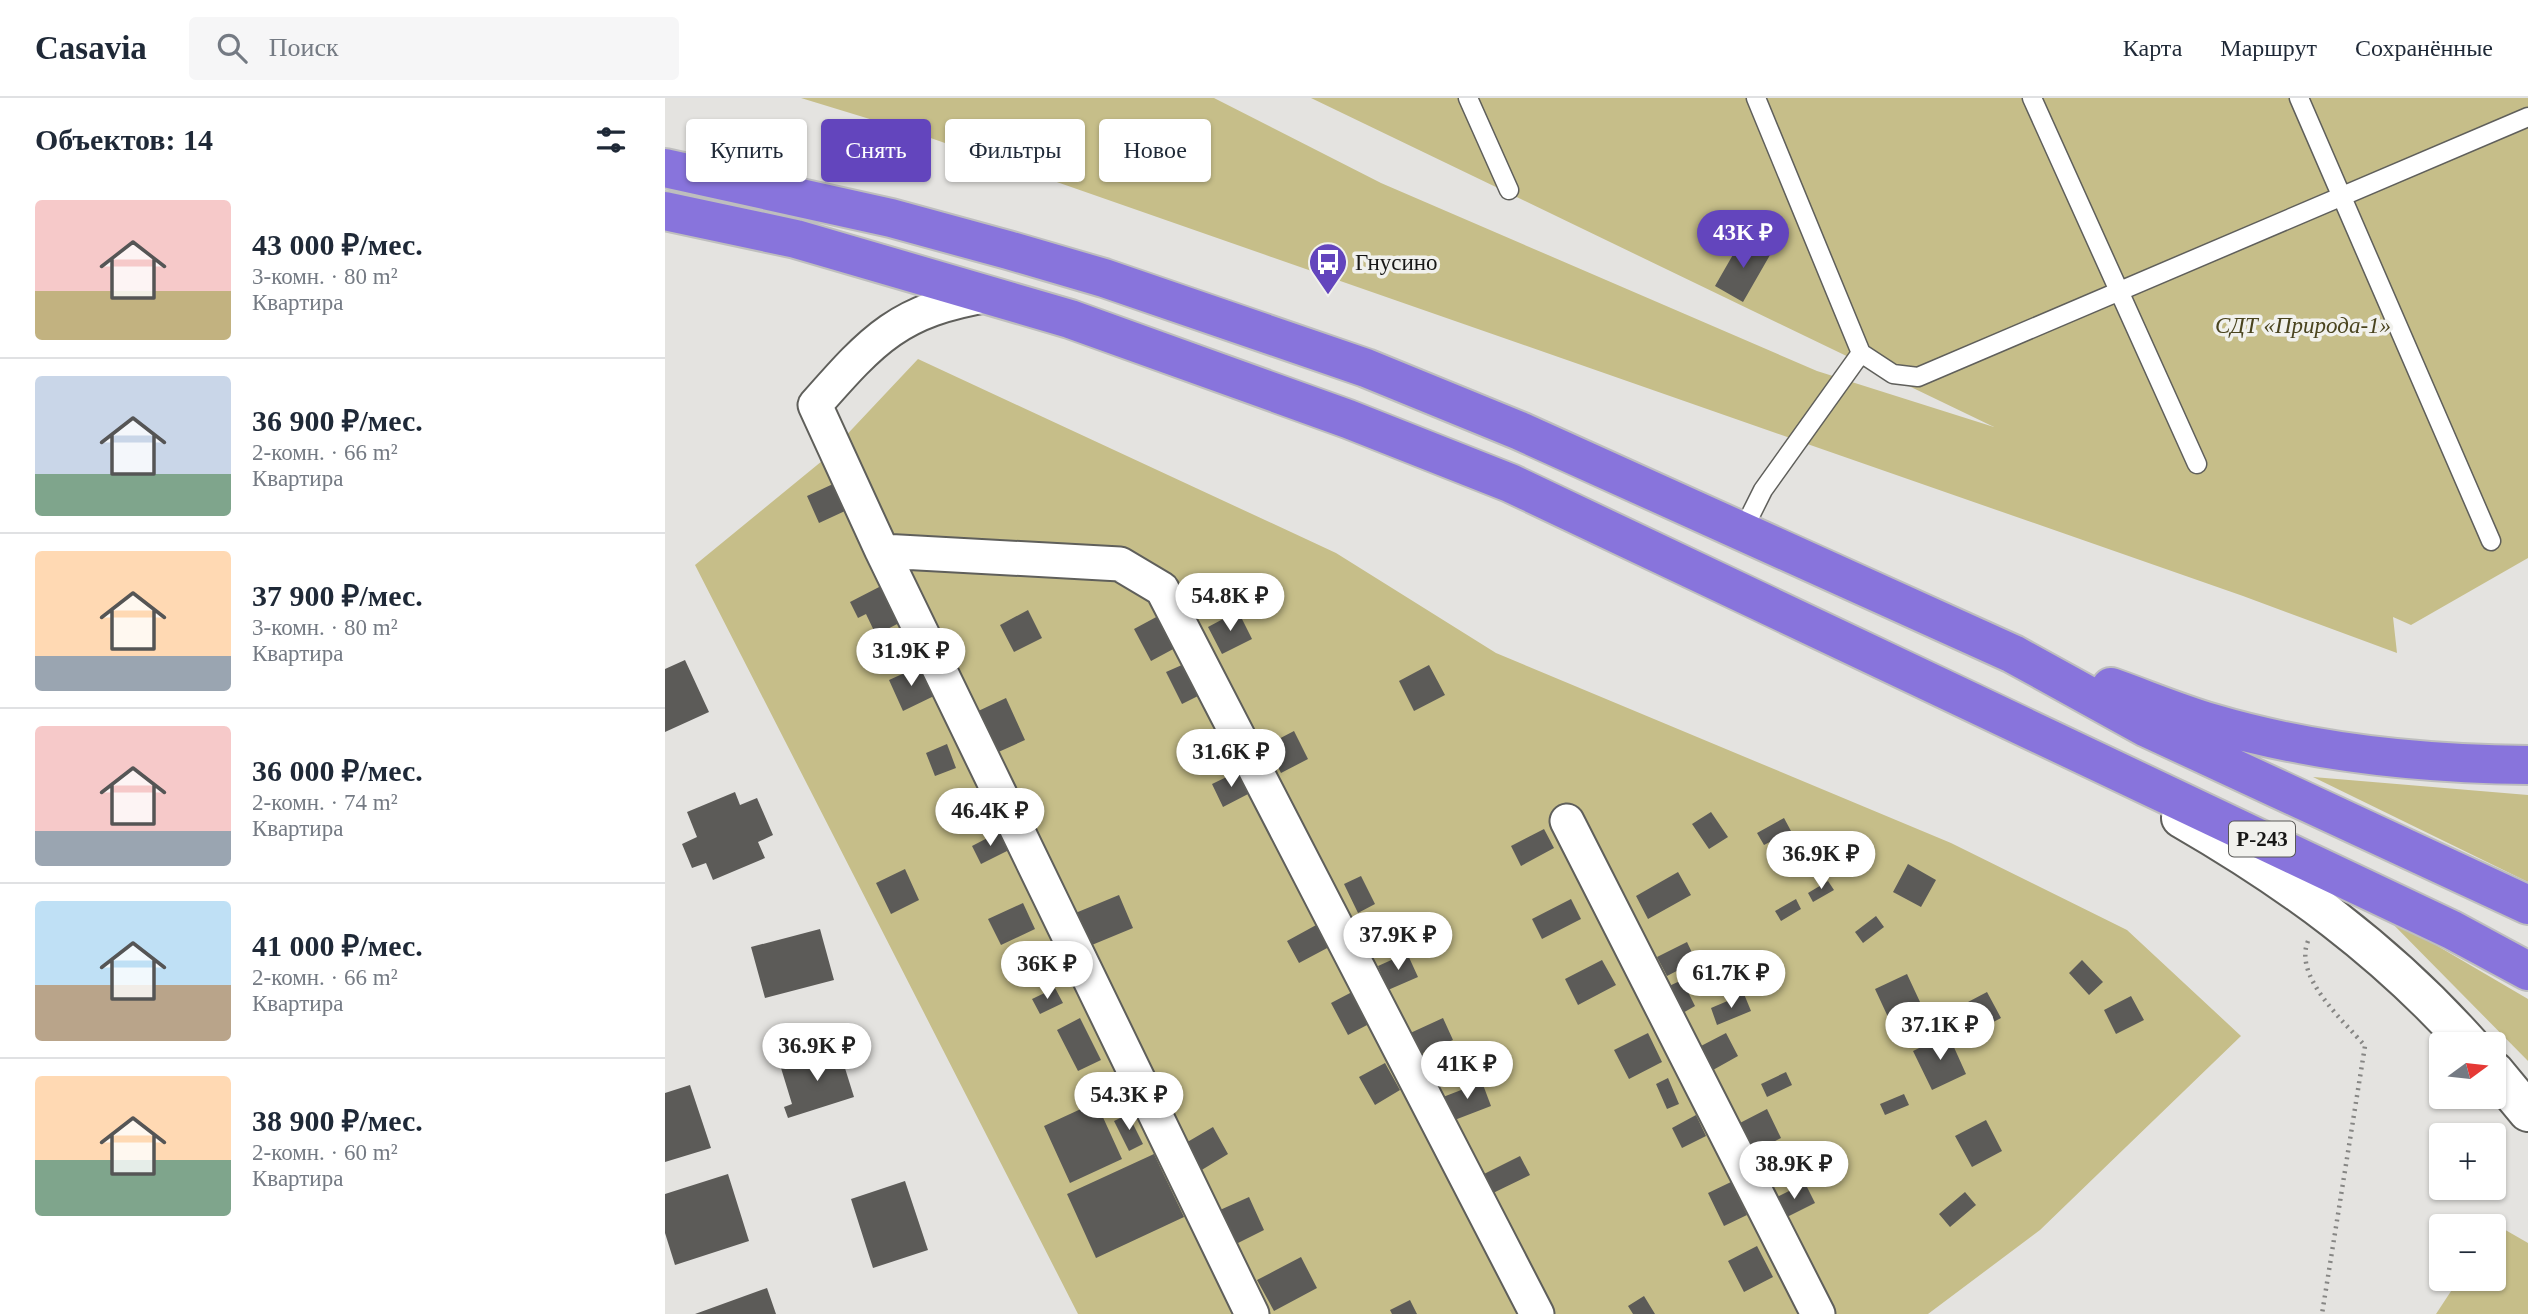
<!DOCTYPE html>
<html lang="ru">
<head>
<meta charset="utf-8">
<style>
	:root { --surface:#fff; --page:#f6f6f7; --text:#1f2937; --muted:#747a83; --line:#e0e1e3; --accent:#6345bd }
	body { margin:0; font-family:Georgia,serif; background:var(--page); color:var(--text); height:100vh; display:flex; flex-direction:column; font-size:26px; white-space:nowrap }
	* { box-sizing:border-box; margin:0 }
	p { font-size:23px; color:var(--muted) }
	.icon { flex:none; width:38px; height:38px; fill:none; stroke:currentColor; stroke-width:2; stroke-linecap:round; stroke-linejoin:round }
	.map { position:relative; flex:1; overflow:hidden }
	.drawer { display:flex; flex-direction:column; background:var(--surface); width:665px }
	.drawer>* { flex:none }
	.hud { position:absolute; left:21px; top:21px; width:665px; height:63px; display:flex; gap:14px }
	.needle { width:46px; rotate:75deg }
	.controls { position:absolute; left:1764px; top:934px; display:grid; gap:14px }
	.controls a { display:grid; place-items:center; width:77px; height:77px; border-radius:7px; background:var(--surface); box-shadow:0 2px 5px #0004; font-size:35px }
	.price { position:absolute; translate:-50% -60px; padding:0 16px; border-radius:24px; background:#fff; color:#222; font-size:23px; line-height:46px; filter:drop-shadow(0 2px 4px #0008) }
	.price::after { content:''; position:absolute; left:50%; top:42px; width:21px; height:16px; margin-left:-10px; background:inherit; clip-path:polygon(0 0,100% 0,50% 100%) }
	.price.active { background:var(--accent); color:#fff }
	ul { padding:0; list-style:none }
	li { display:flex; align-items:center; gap:21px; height:175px; padding:0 35px }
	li+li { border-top:2px solid var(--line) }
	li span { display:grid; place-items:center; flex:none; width:196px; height:140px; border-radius:7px; color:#555 }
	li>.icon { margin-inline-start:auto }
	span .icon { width:84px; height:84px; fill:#fffc; stroke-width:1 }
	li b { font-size:30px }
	h2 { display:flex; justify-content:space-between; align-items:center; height:84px; padding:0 35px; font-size:30px }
	.pill { padding:0 24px; border-radius:7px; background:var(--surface); box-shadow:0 2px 5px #0004; font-size:24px; line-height:63px }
	.pill.active { background:var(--accent); color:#fff }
	header { display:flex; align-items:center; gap:42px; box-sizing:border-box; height:98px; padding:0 35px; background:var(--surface); border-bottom:2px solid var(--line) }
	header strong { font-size:33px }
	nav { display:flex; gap:38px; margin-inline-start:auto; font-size:24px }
	.search { width:490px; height:63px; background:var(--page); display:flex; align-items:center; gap:18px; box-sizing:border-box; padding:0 24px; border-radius:7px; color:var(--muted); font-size:26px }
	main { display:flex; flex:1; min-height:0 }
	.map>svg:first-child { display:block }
	.green { fill:#c6be89 }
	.building { fill:#5c5b58 }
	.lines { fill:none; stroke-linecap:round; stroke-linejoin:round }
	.lane-casing { stroke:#5f5f5b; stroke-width:21 }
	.street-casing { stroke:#5f5f5b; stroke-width:37 }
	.secondary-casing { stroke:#5f5f5b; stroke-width:42 }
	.highway-casing { stroke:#bebebe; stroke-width:42 }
	.path { stroke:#868684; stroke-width:4.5; stroke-dasharray:2 5; stroke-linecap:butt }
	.lane { stroke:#fff; stroke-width:18 }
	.street { stroke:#fff; stroke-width:33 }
	.secondary { stroke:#fff; stroke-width:38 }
	.highway { stroke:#8874dc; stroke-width:38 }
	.labels { text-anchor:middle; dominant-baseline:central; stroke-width:7; stroke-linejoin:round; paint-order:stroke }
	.shield { fill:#f1f1ed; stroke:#585856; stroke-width:2 }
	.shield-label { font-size:21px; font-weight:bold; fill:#171716 }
	.poi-label { font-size:23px; fill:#171716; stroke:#f1f1ed; text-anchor:start }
	.park-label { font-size:23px; font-style:italic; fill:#4a441f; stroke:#f1f1ed }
</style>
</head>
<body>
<header>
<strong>Casavia</strong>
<div class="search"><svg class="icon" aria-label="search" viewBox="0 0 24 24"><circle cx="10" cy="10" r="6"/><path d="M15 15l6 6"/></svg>Поиск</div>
<nav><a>Карта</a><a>Маршрут</a><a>Сохранённые</a></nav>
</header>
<main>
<section class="drawer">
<h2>Объектов: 14<svg class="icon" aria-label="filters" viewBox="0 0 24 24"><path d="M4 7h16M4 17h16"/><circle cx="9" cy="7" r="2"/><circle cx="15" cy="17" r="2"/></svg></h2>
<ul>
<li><span style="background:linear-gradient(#f6c9c9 65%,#c2b280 0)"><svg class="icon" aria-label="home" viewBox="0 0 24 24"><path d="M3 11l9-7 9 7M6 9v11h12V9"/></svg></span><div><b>43 000 ₽/мес.</b><p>3-комн. · 80 m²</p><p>Квартира</p></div></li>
<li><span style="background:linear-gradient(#c9d6e8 70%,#7fa58c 0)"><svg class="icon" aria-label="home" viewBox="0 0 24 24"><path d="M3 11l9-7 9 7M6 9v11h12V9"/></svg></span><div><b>36 900 ₽/мес.</b><p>2-комн. · 66 m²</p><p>Квартира</p></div></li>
<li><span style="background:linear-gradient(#ffd9b3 75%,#9aa5b1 0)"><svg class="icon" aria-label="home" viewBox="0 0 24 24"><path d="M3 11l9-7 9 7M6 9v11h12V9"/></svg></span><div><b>37 900 ₽/мес.</b><p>3-комн. · 80 m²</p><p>Квартира</p></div></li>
<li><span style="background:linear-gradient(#f6c9c9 75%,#9aa5b1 0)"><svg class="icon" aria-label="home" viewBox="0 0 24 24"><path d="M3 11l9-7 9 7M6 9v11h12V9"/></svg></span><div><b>36 000 ₽/мес.</b><p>2-комн. · 74 m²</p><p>Квартира</p></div></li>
<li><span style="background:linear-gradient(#bfe0f5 60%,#b9a48a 0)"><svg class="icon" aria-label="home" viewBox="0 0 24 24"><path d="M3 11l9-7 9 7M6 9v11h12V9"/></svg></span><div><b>41 000 ₽/мес.</b><p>2-комн. · 66 m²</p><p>Квартира</p></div></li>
<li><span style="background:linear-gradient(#ffd9b3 60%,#7fa58c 0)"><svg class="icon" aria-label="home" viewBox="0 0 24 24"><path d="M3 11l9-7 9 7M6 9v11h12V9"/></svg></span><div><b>38 900 ₽/мес.</b><p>2-комн. · 60 m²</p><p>Квартира</p></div></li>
</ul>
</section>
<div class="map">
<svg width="1863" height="1216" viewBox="0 0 1863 1216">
	<rect width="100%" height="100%" fill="#e4e3e0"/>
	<path class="green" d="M136 0H549L716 85 1152 273 1329 329 646 0H1863V460L1746 527 1728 519 1732 555 1578 498 257 37Z
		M253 261 671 455 831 555 1286 745 1462 832 1576 938 1375 1132 1263 1216H413L30 467 157 363Z
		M1648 679 1863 697V784Z
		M1718 816 1863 901V963Z
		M1830 1126 1863 1145V1216H1771L1794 1181H1829Z"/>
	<path class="building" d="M1077 141 1105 157 1078 204 1050 188Z
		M168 386 180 413 154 425 142 398Z
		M218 487 236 524 211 537 201 516 193 520 185 504Z
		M363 512 377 540 349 554 335 527Z
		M573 513 587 541 557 556 543 529Z
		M495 517 512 549 486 563 469 531Z
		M20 562 44 614 0 634V571Z
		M526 563 541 594 517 606 501 574Z
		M764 567 780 597 749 613 734 583Z
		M255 568 269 598 238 613 224 582Z
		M341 600 360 642 329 656 309 615Z
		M629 633 643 661 616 675 602 647Z
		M282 646 291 670 270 678 261 655Z
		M574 673 585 695 558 709 547 686Z
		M70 694 75 707 92 700 108 737 93 744 100 760 48 782 41 765 27 770 17 746 32 739 22 714Z
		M1046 714 1063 739 1044 751 1027 726Z
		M1119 720 1126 733 1099 747 1092 735Z
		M879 731 889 750 856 768 846 748Z
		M334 734 344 752 316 766 307 748Z
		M1243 766 1271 782 1256 809 1228 794Z
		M240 771 254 802 226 816 211 785Z
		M1013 774 1026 797 983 821 971 798Z
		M696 778 710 806 693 815 679 786Z
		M1163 783 1169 792 1148 804 1143 795Z
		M454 797 468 830 422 849 408 816Z
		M906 801 916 821 877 841 867 821Z
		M1131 801 1136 811 1116 823 1110 813Z
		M358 805 370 831 336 847 323 821Z
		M1211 818 1219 829 1198 845 1190 834Z
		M653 826 666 848 634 865 622 843Z
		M155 831 169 882 100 900 86 849Z
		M1022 844 1031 863 1002 878 992 859Z
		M742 855 753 879 723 892 713 868Z
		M937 862 951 887 913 907 900 881Z
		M1417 862 1438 884 1424 897 1404 875Z
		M1242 876 1255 904 1223 919 1210 891Z
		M1017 882 1030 908 1016 916 1002 889Z
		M390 890 398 905 375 916 367 901Z
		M687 894 704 926 683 937 666 905Z
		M1322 894 1336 920 1317 930 1303 904Z
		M1079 896 1086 913 1052 927 1046 910Z
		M1466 898 1479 922 1451 936 1439 912Z
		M415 920 436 962 413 973 392 932Z
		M778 920 788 942 751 958 741 937Z
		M983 935 997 964 964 981 949 952Z
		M1061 935 1073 958 1048 972 1036 948Z
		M1283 936 1301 976 1267 992 1248 953Z
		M174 951 189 999 123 1020 119 1009 127 1006 116 970Z
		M720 965 735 992 710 1007 694 979Z
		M1121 974 1127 987 1102 999 1096 986Z
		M1003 980 1014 1006 1002 1011 991 986Z
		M817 984 826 1008 787 1023 778 999Z
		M25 987 46 1050 0 1064V995Z
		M1239 996 1244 1007 1220 1017 1215 1006Z
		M431 1004 457 1061 405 1085 379 1028Z
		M1102 1011 1116 1040 1087 1055 1073 1026Z
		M463 1016 478 1046 464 1053 449 1023Z
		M1031 1017 1041 1038 1017 1050 1007 1030Z
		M1321 1022 1337 1053 1307 1069 1290 1038Z
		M548 1029 563 1056 535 1073 519 1046Z
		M489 1056 519 1119 431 1160 402 1096Z
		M855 1058 865 1077 826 1096 817 1077Z
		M63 1076 84 1143 10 1167 0 1135V1096Z
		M240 1083 263 1152 208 1170 186 1101Z
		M1066 1084 1082 1117 1059 1128 1043 1095Z
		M1140 1085 1150 1105 1118 1121 1108 1101Z
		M1300 1094 1311 1107 1285 1129 1274 1116Z
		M584 1099 599 1132 571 1146 555 1112Z
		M1092 1148 1108 1179 1079 1194 1063 1163Z
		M636 1159 652 1190 609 1213 592 1182Z
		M102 1190 111 1216H30Z
		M979 1198 990 1216H968L963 1208Z
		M745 1202 752 1216H727L725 1212Z"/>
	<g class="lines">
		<defs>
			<path id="lane" d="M803 0 844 92
				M1091 0 1196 255
				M1367 0 1532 366
				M1634 0 1826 443
				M1078 432 1098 392 1196 255 1228 276 1253 279 1863 19"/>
			<path id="street" d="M325 197C234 212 209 240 150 307L217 453 455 466 497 491 872 1216
				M217 453 587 1216
				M902 723 1153 1216"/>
			<path id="secondary" d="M1516 720C1625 783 1720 852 1805 947
				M1829 973 1863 1014"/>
			<path id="highway" d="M0 70 226 120 343 152 439 180 701 270 855 333 1348 556 1482 630 1863 807
				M0 113 131 141 405 221 683 321 845 385 1787 832 1863 873
				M1446 589C1480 601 1513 615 1547 625 1648 655 1758 666 1863 667"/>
		</defs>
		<use href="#lane" class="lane-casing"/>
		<use href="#street" class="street-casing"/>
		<use href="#secondary" class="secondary-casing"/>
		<use href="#highway" class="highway-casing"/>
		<path class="path" d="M1643 843C1628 879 1679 923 1700 948L1657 1216"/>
		<use href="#lane" class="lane"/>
		<use href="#street" class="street"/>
		<use href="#secondary" class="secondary"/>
		<use href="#highway" class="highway"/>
	</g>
	<defs>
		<symbol id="bus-pin" viewBox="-11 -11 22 30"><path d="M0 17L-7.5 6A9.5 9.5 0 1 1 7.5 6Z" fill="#6345bd" stroke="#f1f1ed"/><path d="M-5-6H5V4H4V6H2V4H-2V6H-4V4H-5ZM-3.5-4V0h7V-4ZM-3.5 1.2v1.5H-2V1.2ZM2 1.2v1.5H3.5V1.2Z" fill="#fff"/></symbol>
	</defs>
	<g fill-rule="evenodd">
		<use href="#bus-pin" x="641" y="142" width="44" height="60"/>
	</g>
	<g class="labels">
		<rect class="shield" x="1564" y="723.5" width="66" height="35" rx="5"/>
		<g class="shield-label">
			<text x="1597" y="741">Р-243</text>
		</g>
		<g class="poi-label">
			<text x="690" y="164">Гнусино</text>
		</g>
		<g class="park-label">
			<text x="1638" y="227">СДТ «Природа-1»</text>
		</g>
	</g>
</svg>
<div class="controls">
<a><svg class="needle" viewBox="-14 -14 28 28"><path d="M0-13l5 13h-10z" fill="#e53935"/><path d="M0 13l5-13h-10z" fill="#747a83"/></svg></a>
<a>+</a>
<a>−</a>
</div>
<b class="price active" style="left:1078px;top:172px">43K ₽</b>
<b class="price" style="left:565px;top:535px">54.8K ₽</b>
<b class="price" style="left:246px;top:590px">31.9K ₽</b>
<b class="price" style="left:566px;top:691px">31.6K ₽</b>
<b class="price" style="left:325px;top:750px">46.4K ₽</b>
<b class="price" style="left:1156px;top:793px">36.9K ₽</b>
<b class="price" style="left:733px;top:874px">37.9K ₽</b>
<b class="price" style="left:382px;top:903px">36K ₽</b>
<b class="price" style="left:1066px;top:912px">61.7K ₽</b>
<b class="price" style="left:1275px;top:964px">37.1K ₽</b>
<b class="price" style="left:152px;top:985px">36.9K ₽</b>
<b class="price" style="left:802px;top:1003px">41K ₽</b>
<b class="price" style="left:464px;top:1034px">54.3K ₽</b>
<b class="price" style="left:1129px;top:1103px">38.9K ₽</b>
<div class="hud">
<a class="pill">Купить</a>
<a class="pill active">Снять</a>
<a class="pill">Фильтры</a>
<a class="pill">Новое</a>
</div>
</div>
</main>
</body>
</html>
